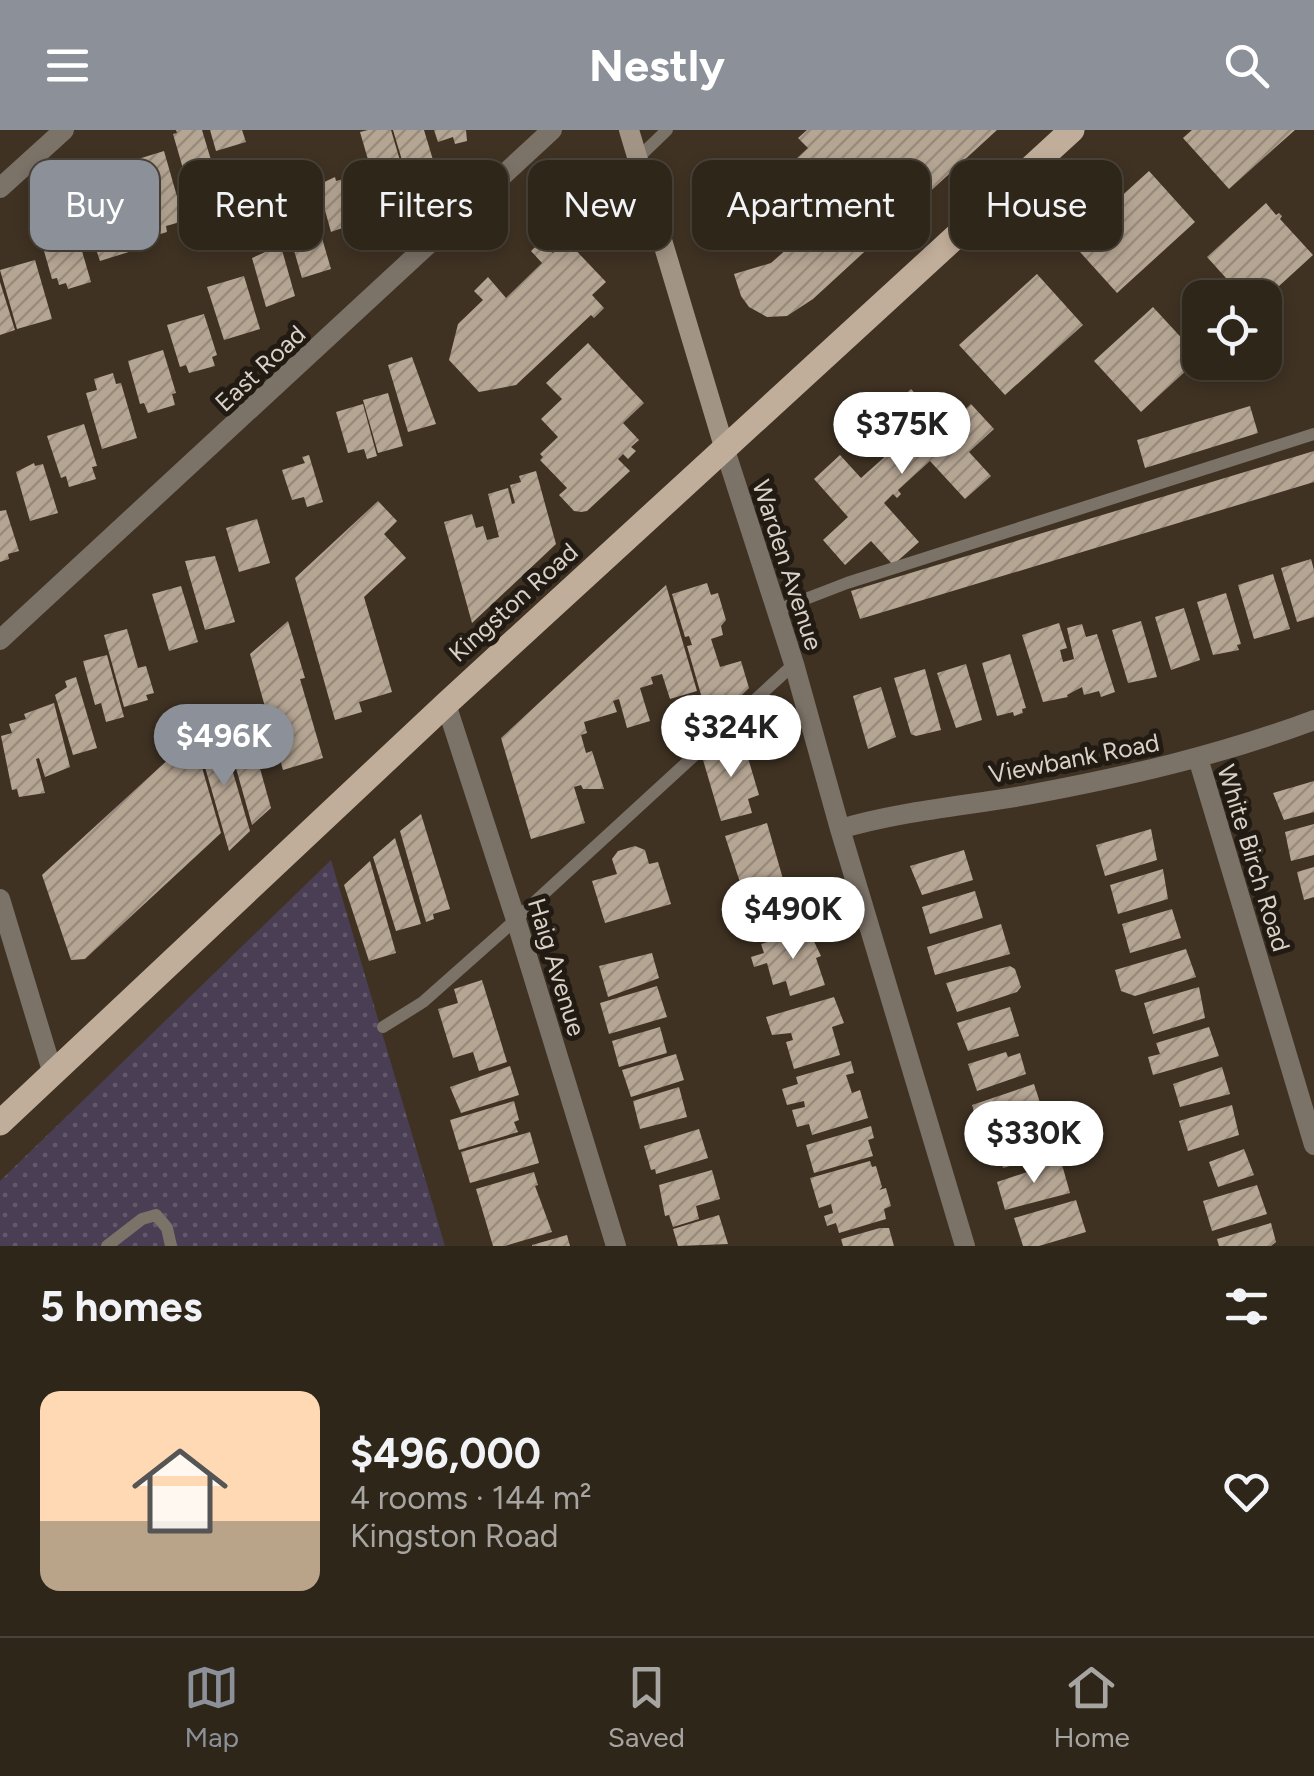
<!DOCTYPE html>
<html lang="en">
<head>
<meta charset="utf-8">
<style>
	:root { --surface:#2f261a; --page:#3b3227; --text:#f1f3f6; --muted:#a7a5a2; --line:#4a4339; --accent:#8c9099 }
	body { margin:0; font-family:Figtree,sans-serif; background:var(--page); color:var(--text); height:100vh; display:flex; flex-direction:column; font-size:38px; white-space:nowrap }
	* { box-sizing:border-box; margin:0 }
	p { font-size:32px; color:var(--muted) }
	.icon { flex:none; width:55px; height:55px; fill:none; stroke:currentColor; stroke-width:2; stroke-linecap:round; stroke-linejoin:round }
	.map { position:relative; height:1116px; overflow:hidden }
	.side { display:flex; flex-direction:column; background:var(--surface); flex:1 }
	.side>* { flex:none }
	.banner { position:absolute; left:30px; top:30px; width:1255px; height:90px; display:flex; gap:20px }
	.controls { position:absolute; left:1182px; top:150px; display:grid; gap:20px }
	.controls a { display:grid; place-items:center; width:100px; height:100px; border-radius:20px; background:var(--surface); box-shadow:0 5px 15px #0003,0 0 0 2px var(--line); font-size:50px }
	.price { position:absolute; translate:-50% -85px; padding:0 22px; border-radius:35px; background:#fff; color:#222; font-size:32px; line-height:65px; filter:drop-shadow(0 2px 5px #0008) }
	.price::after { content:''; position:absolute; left:50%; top:60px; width:30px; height:22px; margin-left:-15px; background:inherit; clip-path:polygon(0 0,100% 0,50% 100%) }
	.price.current { background:var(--accent); color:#fff }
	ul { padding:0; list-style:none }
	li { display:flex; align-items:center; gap:30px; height:250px; padding:0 40px }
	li+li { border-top:2px solid var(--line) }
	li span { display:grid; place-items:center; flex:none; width:280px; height:200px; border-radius:20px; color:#555 }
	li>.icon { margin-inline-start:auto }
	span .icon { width:120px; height:120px; fill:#fffc; stroke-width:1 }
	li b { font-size:42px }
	h2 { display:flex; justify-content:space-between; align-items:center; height:120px; padding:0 40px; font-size:42px }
	.chip { padding:0 35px; border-radius:20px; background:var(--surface); box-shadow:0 5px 15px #0003,0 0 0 2px var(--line); font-size:35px; line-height:90px }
	.chip.current { background:var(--accent); color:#fff }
	header { display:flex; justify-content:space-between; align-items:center; height:130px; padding:0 40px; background:var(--accent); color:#fff; font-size:45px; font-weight:700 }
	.tab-bar { display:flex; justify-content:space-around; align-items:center; height:140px; border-top:2px solid var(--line); background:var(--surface); font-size:28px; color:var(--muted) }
	.tab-bar a { display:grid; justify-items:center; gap:5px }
	.tab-bar .current { color:var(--accent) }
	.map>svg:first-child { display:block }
	.grass { fill:url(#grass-dots) }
	.building { fill:url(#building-hatch) }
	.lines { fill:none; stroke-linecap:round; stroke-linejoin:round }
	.service { stroke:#7b7268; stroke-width:12 }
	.minor { stroke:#7b7268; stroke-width:20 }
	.secondary { stroke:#a29484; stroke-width:20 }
	.primary { stroke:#c1ae9a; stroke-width:25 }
	.labels { text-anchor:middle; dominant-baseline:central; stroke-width:10; stroke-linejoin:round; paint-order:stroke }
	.street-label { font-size:25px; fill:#d9d0c7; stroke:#211b14 }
</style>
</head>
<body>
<header><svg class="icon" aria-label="menu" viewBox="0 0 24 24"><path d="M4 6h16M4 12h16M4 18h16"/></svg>Nestly<svg class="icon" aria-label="search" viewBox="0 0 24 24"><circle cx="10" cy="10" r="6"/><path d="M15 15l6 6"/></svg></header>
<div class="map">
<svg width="1314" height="1116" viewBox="0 0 1314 1116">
	<defs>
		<pattern id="grass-dots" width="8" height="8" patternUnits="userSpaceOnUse" patternTransform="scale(2.5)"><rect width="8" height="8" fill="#493e54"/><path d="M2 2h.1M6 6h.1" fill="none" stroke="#63596b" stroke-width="1.8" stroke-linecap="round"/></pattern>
		<pattern id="building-hatch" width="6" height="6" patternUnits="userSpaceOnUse" patternTransform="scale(2.5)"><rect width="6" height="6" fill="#b5a593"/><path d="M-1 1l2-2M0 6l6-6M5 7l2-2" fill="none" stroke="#988b7d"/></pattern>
	</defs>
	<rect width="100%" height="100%" fill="#3f3223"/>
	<path class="grass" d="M331 730 445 1116H0V1051Z"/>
	<path class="building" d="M176 0H202L214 40 186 49 173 4 177 3Z
		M210 0H242L246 12 216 21Z
		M368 0H391L409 61 397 64 395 57 368 65 359 36 369 33 360 2Z
		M393 0H424L433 30 417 35 419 44 407 47Z
		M434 0H466L467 11 455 14 453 7 438 12Z
		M807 0H997L813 169 787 186 767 187 749 177 741 166 734 144 771 133 788 118 748 73 808 18 798 8Z
		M1192 0H1295L1229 59 1183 8Z
		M164 21 184 91 166 96 167 102 144 109 122 34Z
		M1149 41 1195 92 1117 163 1071 112Z
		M335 47 336 51 347 48 359 92 331 102 318 55Z
		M97 57 101 69 117 64 135 120 100 131 77 63Z
		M1266 73 1276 85 1279 83 1282 86 1280 89 1313 125 1266 168H1244L1207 127Z
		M313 77 331 139 302 148 284 86Z
		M73 90 91 152 68 159 66 153 59 155 57 148 52 149 38 100Z
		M541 111 553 123 567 111 606 152 592 165 604 178 594 188 591 185 516 255 479 262 449 230 458 194 483 170 474 161 488 147 506 168 542 133 531 121Z
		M272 119 273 122 282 120 295 166 266 177 252 128Z
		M35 130 52 189 17 199 0 140Z
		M1037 144 1083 195 1005 265 959 215Z
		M244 146 260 199 224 210 207 157Z
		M0 152 15 200 0 205Z
		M1153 177 1200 228 1141 282 1094 231Z
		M204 184 217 225 212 227 215 236 189 243 186 235 180 237 167 195Z
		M588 213 644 273 623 293 639 310 631 317 636 321 628 329 623 324 618 329 630 341 587 381 581 382 574 381 559 365 567 358 540 330 543 327 540 324 558 307 541 289 562 269 546 253Z
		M163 220 176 263 172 264 175 275 148 283 144 273 140 274 128 231Z
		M412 227 436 294 408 302 388 235Z
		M113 243 116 254 121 253 137 308 102 319 86 263 97 260 94 249Z
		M911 259 946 297 971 274 994 299 969 322 991 346 965 369 930 331 898 360 901 364 897 368 893 364 884 373 919 412 893 435 871 411 845 435 823 410 848 387 814 349 840 325 861 348 908 306 886 282Z
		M388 263 403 316 378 323 363 270Z
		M363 274 377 326 367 329 364 319 348 323 336 282Z
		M1250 276 1258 303 1145 338 1137 310Z
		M84 294 97 336 92 337 96 349 69 357 66 346 61 348 47 306Z
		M1314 321V352L860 489 851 461Z
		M309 325 323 372 307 377 304 367 292 370 282 340 305 333 302 327Z
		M34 333 35 336 43 334 58 383 30 391 16 342Z
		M536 341 556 414 472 493 444 392 472 384 476 398 483 396 487 410 499 407 488 364 508 358 512 374 515 373 510 355 521 352 519 346Z
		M378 371 397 391 384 404 406 428 364 467 392 562 359 572 362 582 335 590 295 448Z
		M6 380 19 421 8 424 9 429 0 432V381Z
		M257 389 270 433 239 442 226 398Z
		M215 426 235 492 205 500 185 431Z
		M1311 429 1314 440V487L1297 492 1281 438Z
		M1273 444 1290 499 1254 509 1238 455Z
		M707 453 711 465 718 463 726 490 721 496 723 505 711 509 720 537 741 531 749 558 710 596 687 516 692 515 689 506 685 507 672 464Z
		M666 455 697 561 670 569 662 544 651 547 653 554 640 558 650 591 627 598 619 569 613 571 617 582 584 592 587 603 581 605 586 623 592 621 604 659H583L581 655 574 657 585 693 531 709 501 608Z
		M181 456 198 512 169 521 152 464Z
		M1226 463 1241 514 1237 515 1239 520 1213 525 1197 472Z
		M1184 478 1200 530 1171 540 1155 487Z
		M288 491 305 548 300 549 323 628 283 640 250 524Z
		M1141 491 1157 547 1128 553 1112 500Z
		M1059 493 1067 518 1060 520 1063 532 1074 529 1067 498 1082 494 1086 507 1097 504 1115 562 1101 567 1099 561 1084 565 1082 557 1067 565 1068 567 1043 572 1022 505Z
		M127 499 138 538 146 536 154 563 146 565 148 570 124 577 104 505Z
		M1010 524 1026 578 1022 579 1023 583 1014 586 1013 582 997 586 982 533Z
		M107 525 124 587 106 592 101 573 95 575 83 531Z
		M966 534 982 590 956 598 937 543Z
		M925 539 941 600 916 606 911 604 894 548Z
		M76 547 97 618 73 625 55 565 67 557 65 551Z
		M881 557 896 607 868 619 853 566Z
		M54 573 70 637 45 647 39 628 36 629 45 663 19 667 17 659 12 660 1 606 12 603 9 594 26 589 24 584Z
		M214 604 216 611 223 608 250 701 229 721 197 609Z
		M743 611 759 665 748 669 752 683 721 691 701 623Z
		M184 615 201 634 221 703 85 829 71 830 42 745Z
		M256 624 271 678 252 695 234 631Z
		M1314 651V682L1284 690 1273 663Z
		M421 684 450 779 433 784 434 789 426 792 400 701Z
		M767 693 783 749 777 751 781 763 747 774 725 706Z
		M1314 694V725L1291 731 1285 702Z
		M1151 699 1157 730 1105 746 1096 715Z
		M395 708 421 794 396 801 373 727Z
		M635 716 645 720 649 734 658 732 671 774 605 793 592 751 617 744 612 729 618 721Z
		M964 720 973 750 922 765 910 736Z
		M370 731 396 823 369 831 344 755Z
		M1314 737V767L1304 770 1297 742Z
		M1163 739 1168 769 1118 784 1110 755Z
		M975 761 983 788 930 804 922 777Z
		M805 763 813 791 758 807 756 798 748 801 745 792 753 789 750 779Z
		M1172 779 1181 808 1130 823 1122 794Z
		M1001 794 1010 824 935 845 927 817Z
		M808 799 821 826 816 828 825 855 790 866 786 851 773 855 767 833 754 837 751 827 764 823 761 814Z
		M1186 819 1196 847 1135 866 1121 861 1115 840Z
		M652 823 659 848 608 867 599 836Z
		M1010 836 1015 839 1021 857 1017 862 957 882 946 853Z
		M482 850 507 932 479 941 473 922 453 928 438 879 458 873 454 859Z
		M657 856 667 887 609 904 600 873Z
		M1199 857 1205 888 1153 904 1144 873Z
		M834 867 844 893 832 897 840 925 794 939 786 912 793 910 791 903 772 905 766 887Z
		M1010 877 1019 906 968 921 957 893Z
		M660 897 667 923 619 937 612 911Z
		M1209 897 1219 926 1153 945 1148 927 1160 924 1156 913Z
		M1006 922 1008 927 1020 923 1026 944 977 961 968 934Z
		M676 924 684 950 631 967 622 940Z
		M851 931 854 943 846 945 852 963 860 960 868 988 812 1005 809 994 797 997 792 980 805 977 804 971 787 975 782 959 798 954 796 947Z
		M510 936 519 965 461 983 450 957Z
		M1222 937 1230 964 1180 977 1173 954Z
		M1034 954 1044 985 980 1002 972 975Z
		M679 957 687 987 640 999 633 971Z
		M514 971 519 990 514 992 518 1002 459 1020 450 990Z
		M1232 975 1239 1005 1188 1021 1179 991Z
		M871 996 874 1008 868 1010 873 1026 814 1043 806 1015Z
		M699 999 708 1028 656 1044 655 1039 651 1040 644 1016Z
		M1030 1001 1040 1027 1003 1038 995 1013Z
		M530 1002 539 1033 470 1053 461 1022Z
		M1244 1019 1254 1045 1218 1057 1209 1032Z
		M870 1031 872 1037 876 1036 882 1057 879 1060 886 1058 891 1076 884 1079 886 1089 839 1103 836 1093 827 1096 824 1086 833 1083 831 1074 819 1078 810 1048Z
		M1061 1031 1070 1063 1005 1080 997 1052Z
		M712 1040 720 1069 696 1076 699 1089 673 1097 669 1085 665 1086 659 1055Z
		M534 1042 538 1055 535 1056 552 1102 505 1116H493L476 1059Z
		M1257 1055 1267 1084 1212 1101 1203 1071Z
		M1076 1070 1086 1102 1039 1116H1023L1014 1088Z
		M719 1085 728 1114 678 1116 673 1099Z
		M1271 1093 1276 1112 1271 1116H1219L1217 1109Z
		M880 1098H889L894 1116H843L841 1109Z
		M567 1105 570 1116H532V1115Z"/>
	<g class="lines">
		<path class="service" d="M637 29 667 0
			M777 480 847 453 1314 304
			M383 897 423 872 502 802 794 534
			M107 1116 142 1089 156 1085 167 1098 171 1116"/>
		<path class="minor" d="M0 58 64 0
			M725 320 794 534 840 699 965 1116
			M0 510 552 0
			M446 574 516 790 616 1116
			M1198 628 1314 1015
			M840 699C901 681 964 676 1027 665 1125 647 1221 625 1314 590
			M0 769 53 944"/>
		<path class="secondary" d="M629 0 725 320"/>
		<path class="primary" d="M0 993 446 574 1072 0"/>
	</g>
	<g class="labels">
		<g class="street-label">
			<text transform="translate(260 238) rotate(-43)">East Road</text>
			<text transform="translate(788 435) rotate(72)">Warden Avenue</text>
			<text transform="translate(513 472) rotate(-42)">Kingston Road</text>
			<text transform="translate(1074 628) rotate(-11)">Viewbank Road</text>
			<text transform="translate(1254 728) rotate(73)">White Birch Road</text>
			<text transform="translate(557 837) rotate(73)">Haig Avenue</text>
		</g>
	</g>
</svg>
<div class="controls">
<a><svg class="icon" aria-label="locate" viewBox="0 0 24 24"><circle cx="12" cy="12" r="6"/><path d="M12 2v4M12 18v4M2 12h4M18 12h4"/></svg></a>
</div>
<b class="price" style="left:902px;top:347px">$375K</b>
<b class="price" style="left:731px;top:650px">$324K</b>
<b class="price current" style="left:224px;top:659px">$496K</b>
<b class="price" style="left:793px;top:832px">$490K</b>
<b class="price" style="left:1034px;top:1056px">$330K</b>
<div class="banner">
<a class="chip current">Buy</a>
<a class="chip">Rent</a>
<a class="chip">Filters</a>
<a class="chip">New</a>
<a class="chip">Apartment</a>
<a class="chip">House</a>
</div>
</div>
<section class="side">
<h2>5 homes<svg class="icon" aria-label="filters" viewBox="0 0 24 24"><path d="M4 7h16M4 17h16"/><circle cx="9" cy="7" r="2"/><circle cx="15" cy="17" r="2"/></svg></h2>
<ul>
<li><span style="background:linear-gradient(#ffd9b3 65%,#b9a48a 0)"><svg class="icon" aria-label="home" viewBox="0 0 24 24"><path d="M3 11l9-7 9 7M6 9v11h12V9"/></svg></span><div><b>$496,000</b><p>4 rooms · 144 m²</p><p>Kingston Road</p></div><svg class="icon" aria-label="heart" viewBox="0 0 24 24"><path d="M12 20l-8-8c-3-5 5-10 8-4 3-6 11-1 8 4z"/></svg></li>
</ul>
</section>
<nav class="tab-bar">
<a class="current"><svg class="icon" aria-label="map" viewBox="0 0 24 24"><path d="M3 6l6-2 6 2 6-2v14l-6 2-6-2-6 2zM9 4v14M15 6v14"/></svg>Map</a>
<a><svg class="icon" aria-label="saved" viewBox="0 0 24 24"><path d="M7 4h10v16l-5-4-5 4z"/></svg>Saved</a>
<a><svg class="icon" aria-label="home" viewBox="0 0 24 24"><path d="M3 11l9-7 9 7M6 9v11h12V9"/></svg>Home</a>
</nav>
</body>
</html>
